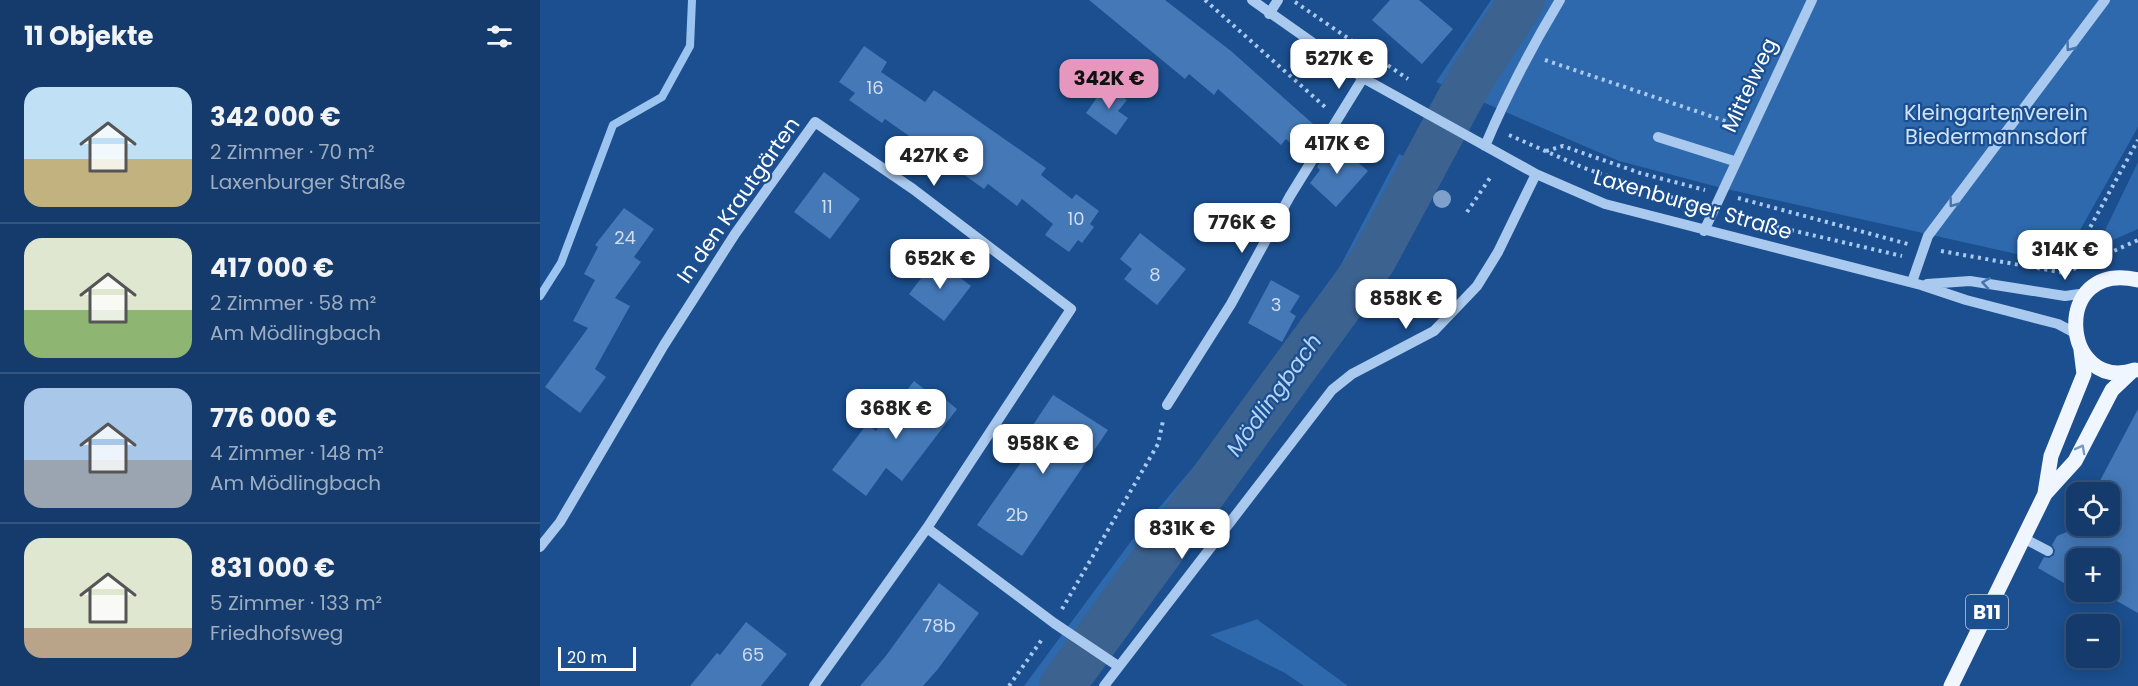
<!DOCTYPE html>
<html lang="de">
<head>
<meta charset="utf-8">
<style>
	:root { --surface:#143b6b; --page:#1d4271; --text:#f1f3f6; --muted:#9dadc1; --line:#33557e; --accent:#e797bd }
	body { margin:0; font-family:Poppins,sans-serif; background:var(--page); color:var(--text); height:100vh; display:flex; flex-direction:column; font-size:22px; white-space:nowrap }
	* { box-sizing:border-box; margin:0 }
	p { font-size:20px; color:var(--muted) }
	.icon { flex:none; width:33px; height:33px; fill:none; stroke:currentColor; stroke-width:2; stroke-linecap:round; stroke-linejoin:round }
	.map { position:relative; flex:1; overflow:hidden }
	.details { display:flex; flex-direction:column; background:var(--surface); width:540px }
	.details>* { flex:none }
	.buttons { position:absolute; left:1526px; top:482px; display:grid; gap:12px }
	.buttons a { display:grid; place-items:center; width:54px; height:54px; border-radius:12px; background:var(--surface); box-shadow:0 3px 15px #0003,0 0 0 2px var(--line); font-size:30px }
	.scale { position:absolute; left:18px; bottom:15px; width:78px; box-sizing:border-box; padding-left:6px; border:3px solid #fff; border-top:0; font-size:16px; line-height:21px; white-space:nowrap; color:#fff; -webkit-text-stroke:4px #1b4f8f; paint-order:stroke }
	.price { position:absolute; translate:-50% -51px; padding:0 14px; border-radius:12px; background:#fff; color:#222; font-size:20px; line-height:39px; filter:drop-shadow(0 2px 3px #0008) }
	.price::after { content:''; position:absolute; left:50%; top:36px; width:18px; height:14px; margin-left:-9px; background:inherit; clip-path:polygon(0 0,100% 0,50% 100%) }
	.price.current { background:var(--accent); color:#111 }
	ul { padding:0; list-style:none }
	li { display:flex; align-items:center; gap:18px; height:150px; padding:0 24px }
	li+li { border-top:2px solid var(--line) }
	li span { display:grid; place-items:center; flex:none; width:168px; height:120px; border-radius:18px; color:#555 }
	li>.icon { margin-inline-start:auto }
	span .icon { width:72px; height:72px; fill:#fffc; stroke-width:1 }
	li b { font-size:26px }
	h2 { display:flex; justify-content:space-between; align-items:center; height:72px; padding:0 24px; font-size:26px }
	main { display:flex; flex:1; min-height:0 }
	.map>svg:first-child { display:block }
	.green { fill:#2e69ad }
	.lines { fill:none; stroke-linecap:round; stroke-linejoin:round }
	.stream { stroke:#9cc4f0; stroke-width:8 }
	.river { stroke:#3c6290; stroke-width:46 }
	.building { fill:#4478b7 }
	.path { stroke:#a9c9ee; stroke-width:4; stroke-dasharray:3 4.5; stroke-linecap:butt }
	.minor { stroke:#a9c9ee; stroke-width:10 }
	.major { stroke:#f0f6ff; stroke-width:15 }
	.tree { fill:#7ea0ca }
	.oneway { stroke:#4674ac }
	.oneway2 { stroke:#7b9ac1 }
	.labels { text-anchor:middle; dominant-baseline:central; stroke-width:4.5; stroke-linejoin:round; paint-order:stroke }
	.number-label { font-size:18px; fill:#d0dded }
	.shield { fill:#1b4f8f; stroke:#bbcadd; stroke-width:1.5 }
	.shield-label { font-size:20px; font-weight:bold; fill:#fff }
	.street-label { font-size:21px; fill:#fff; stroke:#1b4f8f }
	.park-label { font-size:21px; fill:#cfe3fa; stroke:#1b4f8f }
	.water-label { font-size:22px; font-style:italic; fill:#b5d3f5; stroke:#1b4f8f }
</style>
</head>
<body>
<main>
<section class="details">
<h2>11 Objekte<svg class="icon" aria-label="filters" viewBox="0 0 24 24"><path d="M4 7h16M4 17h16"/><circle cx="9" cy="7" r="2"/><circle cx="15" cy="17" r="2"/></svg></h2>
<ul>
<li><span style="background:linear-gradient(#bfe0f5 60%,#c2b280 0)"><svg class="icon" aria-label="home" viewBox="0 0 24 24"><path d="M3 11l9-7 9 7M6 9v11h12V9"/></svg></span><div><b>342 000 €</b><p>2 Zimmer · 70 m²</p><p>Laxenburger Straße</p></div></li>
<li><span style="background:linear-gradient(#dfe7d0 60%,#8fb573 0)"><svg class="icon" aria-label="home" viewBox="0 0 24 24"><path d="M3 11l9-7 9 7M6 9v11h12V9"/></svg></span><div><b>417 000 €</b><p>2 Zimmer · 58 m²</p><p>Am Mödlingbach</p></div></li>
<li><span style="background:linear-gradient(#a9c7e8 60%,#9aa5b1 0)"><svg class="icon" aria-label="home" viewBox="0 0 24 24"><path d="M3 11l9-7 9 7M6 9v11h12V9"/></svg></span><div><b>776 000 €</b><p>4 Zimmer · 148 m²</p><p>Am Mödlingbach</p></div></li>
<li><span style="background:linear-gradient(#dfe7d0 75%,#b9a48a 0)"><svg class="icon" aria-label="home" viewBox="0 0 24 24"><path d="M3 11l9-7 9 7M6 9v11h12V9"/></svg></span><div><b>831 000 €</b><p>5 Zimmer · 133 m²</p><p>Friedhofsweg</p></div></li>
</ul>
</section>
<div class="map">
<svg width="1598" height="686" viewBox="0 0 1598 686">
	<rect width="100%" height="100%" fill="#1b4f8f"/>
	<path class="green" d="M951 0H1598V127L1521 264 1182 188 1079 161 896 82Z
		M859 154 905 175 867 243 600 603 543 686H484L592 540 763 337Z
		M1598 162V229L1557 247Z
		M718 619V620L808 686H764L745 673 670 635Z"/>
	<g class="lines">
		<path class="stream" d="M0 296 21 263 73 125 122 97 150 46 152 0"/>
		<path class="river" d="M522 686 833 260 929 82 982 0"/>
	</g>
	<path class="building" d="M549 0H625L691 51 781 131 765 157 746 139 741 145 678 89 674 95 649 74 645 79Z
		M850 0H879L913 29 882 64 832 20Z
		M324 46 347 62 341 72 385 102 394 90 506 168 501 175 532 199 536 194 559 211 550 224 554 227 542 243 538 240 529 252 505 235 513 224 482 199 477 206 448 184 444 189 345 119 342 123 309 100 315 93 299 82Z
		M566 85 587 100 578 111 588 118 576 135 546 113Z
		M793 141 828 171 796 207 770 183 780 170 777 167Z
		M284 172 320 199 290 239 254 212Z
		M84 208 114 229 94 257 101 262 75 298 90 306 55 369 66 377 40 413 5 387 48 328 33 321 55 280 44 274 58 247 55 245Z
		M600 233 646 269 617 305 584 279 592 269 580 259Z
		M396 259 431 286 404 321 369 294Z
		M731 280 760 296 750 312 756 316 742 342 708 323Z
		M374 381 393 396 396 392 417 409 362 481 346 468 326 496 292 470 327 424 336 431Z
		M513 395 568 430 482 556 437 525 498 438 489 431Z
		M1598 409V613L1559 591H1569V558H1536V590L1498 568 1504 557 1509 558 1514 555 1515 550 1512 545 1517 536 1534 529 1536 525H1569V492H1554Z
		M399 583 439 613 398 669 383 686H320L345 657Z
		M206 622 247 654 221 686H150L177 653 180 655Z"/>
	<g class="lines">
		<path class="path" d="M665 0 785 107
			M755 2 868 79
			M1005 60 1194 124
			M969 135 1044 168 1155 205
			M1006 151 1023 146 1100 173 1165 190
			M1198 198 1368 244
			M927 212 952 175
			M1229 225 1362 256
			M1401 251 1525 273 1598 240
			M1525 273 1598 140
			M522 609 618 444 623 421
			M469 686 503 638"/>
		<path class="minor" d="M712 0 823 78 996 174 1065 204 1381 285 1426 300 1518 324 1535 333
			M729 14 738 0
			M1118 137 1194 161
			M945 146C967 94 991 48 1020 0
			M1164 231 1272 0
			M1372 282 1388 236 1565 0
			M1387 284 1430 281 1525 296 1547 293
			M627 405 691 304 750 196 823 78
			M387 528 514 623 578 666
			M1483 538 1508 551
			M0 547 20 522 124 345 195 234 275 122 373 189 531 309 387 528 274 686
			M564 686 792 390 812 374 894 331 937 286 958 252 996 174"/>
		<path class="major" d="M1595 370C1521 394 1510 259 1598 280
			M1505 493 1511 456 1544 374 1541 350
			M1411 686 1505 494 1535 461 1572 390 1591 372"/>
	</g>
	<circle class="tree" cx="902" cy="199" r="9"/>
	<defs><path id="oneway-chevron" d="M-2-3.5L2.5 0L-2 3.5" fill="none" stroke-width="1.6" stroke-linecap="round" stroke-linejoin="round" transform="scale(1.5)"/></defs>
	<g class="oneway">
		<use href="#oneway-chevron" transform="translate(1530 47) rotate(127)"/>
		<use href="#oneway-chevron" transform="translate(1413 203) rotate(127)"/>
		<use href="#oneway-chevron" transform="translate(1446 283) rotate(-171)"/>
	</g>
	<use class="oneway2" href="#oneway-chevron" transform="translate(1541 449) rotate(-62)"/>
	<g class="labels">
		<g class="number-label">
			<text x="335" y="87">16</text>
			<text x="287" y="206">11</text>
			<text x="536" y="218">10</text>
			<text x="85" y="237">24</text>
			<text x="615" y="274">8</text>
			<text x="736" y="304">3</text>
			<text x="477" y="514">2b</text>
			<text x="399" y="625">78b</text>
			<text x="213" y="654">65</text>
		</g>
		<rect class="shield" x="1426" y="595" width="42" height="34" rx="4.5"/>
		<g class="shield-label">
			<text x="1447" y="612">B11</text>
		</g>
		<g class="street-label">
			<text transform="translate(1209 85) rotate(-65)">Mittelweg</text>
			<text transform="translate(198 200) rotate(-55)">In den Krautgärten</text>
			<text transform="translate(1153 204) rotate(16)">Laxenburger Straße</text>
		</g>
		<g class="park-label">
			<text x="1456" y="112">Kleingartenverein<tspan x="1456" dy="24">Biedermannsdorf</tspan></text>
		</g>
		<g class="water-label">
			<text transform="translate(734 395) rotate(-54)">Mödlingbach</text>
		</g>
	</g>
</svg>
<div class="buttons">
<a><svg class="icon" aria-label="locate" viewBox="0 0 24 24"><circle cx="12" cy="12" r="6"/><path d="M12 2v4M12 18v4M2 12h4M18 12h4"/></svg></a>
<a>+</a>
<a>−</a>
</div>
<div class="scale">20 m</div>
<b class="price" style="left:799px;top:90px">527K €</b>
<b class="price current" style="left:569px;top:110px">342K €</b>
<b class="price" style="left:797px;top:175px">417K €</b>
<b class="price" style="left:394px;top:187px">427K €</b>
<b class="price" style="left:702px;top:254px">776K €</b>
<b class="price" style="left:1525px;top:281px">314K €</b>
<b class="price" style="left:400px;top:290px">652K €</b>
<b class="price" style="left:866px;top:330px">858K €</b>
<b class="price" style="left:356px;top:440px">368K €</b>
<b class="price" style="left:503px;top:475px">958K €</b>
<b class="price" style="left:642px;top:560px">831K €</b>
</div>
</main>
</body>
</html>
